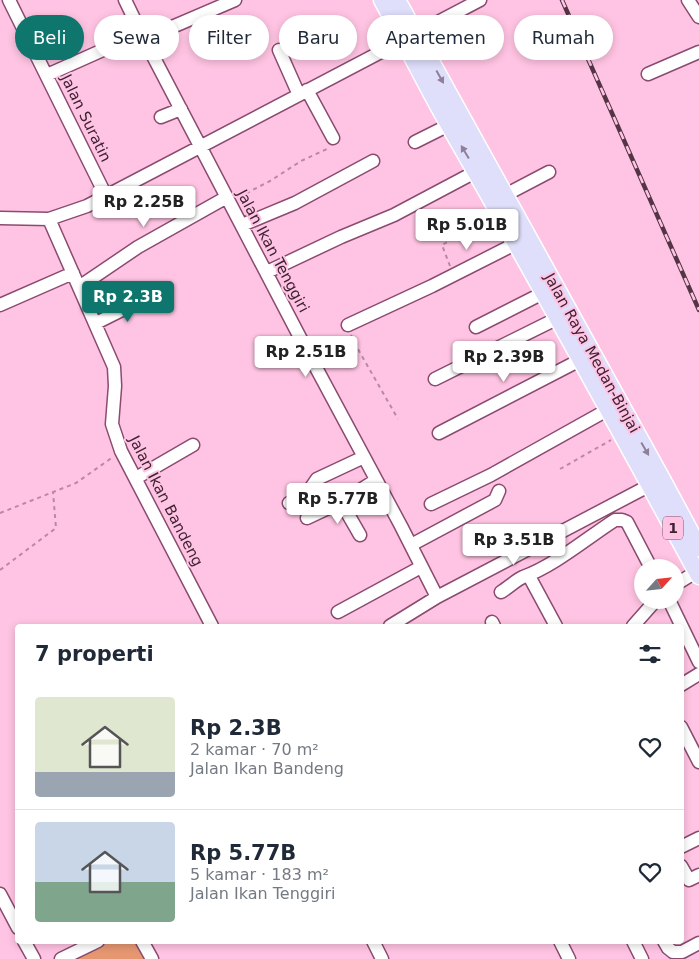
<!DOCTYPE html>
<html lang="id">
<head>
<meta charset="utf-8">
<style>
	:root { --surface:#fff; --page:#f2f2f3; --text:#1f2937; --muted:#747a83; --line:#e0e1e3; --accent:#0f766e }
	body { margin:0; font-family:"DejaVu Sans",sans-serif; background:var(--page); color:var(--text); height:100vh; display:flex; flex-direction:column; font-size:19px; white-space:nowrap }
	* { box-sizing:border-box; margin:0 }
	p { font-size:16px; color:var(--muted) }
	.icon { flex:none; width:28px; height:28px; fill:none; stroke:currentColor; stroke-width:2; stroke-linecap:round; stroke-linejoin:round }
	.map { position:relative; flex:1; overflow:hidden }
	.side { position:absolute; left:15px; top:624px; width:669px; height:320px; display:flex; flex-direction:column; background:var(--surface); border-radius:5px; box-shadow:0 2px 8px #0003 }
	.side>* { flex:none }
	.hud { position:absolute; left:15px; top:15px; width:670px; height:45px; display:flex; gap:10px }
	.needle { width:32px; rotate:63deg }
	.buttons { position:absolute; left:634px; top:559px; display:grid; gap:10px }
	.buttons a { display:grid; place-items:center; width:50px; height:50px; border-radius:50%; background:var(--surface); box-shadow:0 2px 8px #0003; font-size:25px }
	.price { position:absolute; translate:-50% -42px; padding:0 11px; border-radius:5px; background:#fff; color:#222; font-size:16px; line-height:32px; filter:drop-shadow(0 1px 2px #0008) }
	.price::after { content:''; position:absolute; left:50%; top:30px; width:15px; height:11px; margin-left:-8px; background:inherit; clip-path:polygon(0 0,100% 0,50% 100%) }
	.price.selected { background:var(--accent); color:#fff }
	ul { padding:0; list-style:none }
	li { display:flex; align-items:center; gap:15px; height:125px; padding:0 20px }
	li+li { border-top:1px solid var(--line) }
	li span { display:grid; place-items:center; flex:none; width:140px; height:100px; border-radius:5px; color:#555 }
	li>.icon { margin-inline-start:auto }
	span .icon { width:60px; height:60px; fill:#fffc; stroke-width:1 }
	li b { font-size:21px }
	h2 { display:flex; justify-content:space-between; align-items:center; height:60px; padding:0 20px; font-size:21px }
	.chip { padding:0 18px; border-radius:22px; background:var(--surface); box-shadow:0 2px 8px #0003; font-size:18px; line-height:45px }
	.chip.selected { background:var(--accent); color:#fff }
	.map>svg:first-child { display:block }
	.green { fill:#e69772 }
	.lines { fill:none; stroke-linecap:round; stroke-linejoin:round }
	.minor-casing { stroke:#8a4b6f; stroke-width:15 }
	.major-casing { stroke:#fff; stroke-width:19 }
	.path { stroke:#b989a3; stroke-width:2; stroke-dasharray:4 4; stroke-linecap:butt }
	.minor { stroke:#fff; stroke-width:12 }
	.major { stroke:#dfdefb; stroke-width:16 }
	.rail-casing { stroke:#543546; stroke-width:4.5 }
	.rail { stroke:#ffc4e3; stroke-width:2.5; stroke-dasharray:8; stroke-linecap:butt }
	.oneway { fill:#8e8096 }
	.labels { text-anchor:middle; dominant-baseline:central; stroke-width:4; stroke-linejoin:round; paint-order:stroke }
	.shield { fill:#ffc4e3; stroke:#785367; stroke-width:1 }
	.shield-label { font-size:14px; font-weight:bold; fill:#3e2232 }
	.street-label { font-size:15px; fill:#3e2232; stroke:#ffc4e3 }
</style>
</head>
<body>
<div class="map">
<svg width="699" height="959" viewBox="0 0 699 959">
	<rect width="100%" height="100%" fill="#ffc4e3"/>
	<path class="green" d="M106 941H137L146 959H73Z"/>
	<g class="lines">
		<defs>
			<path id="minor" d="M9 0 106 196
				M125 0 141 33 305 347 401 526 437 597
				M688 0 699 17
				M144 39 235 0
				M279 50 299 95
				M648 74 699 52
				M47 75 141 33
				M307 90 333 138
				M161 117 181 109
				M415 142 449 125
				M505 195 549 172
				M0 218 49 219 87 206 480 0
				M49 219 114 367 115 386 112 424 121 451 212 626
				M242 225 295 203 373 161
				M267 272 341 237 394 215 477 171
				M79 287 138 247 227 197
				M0 305 73 273
				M96 323 146 298
				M348 325 432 286 515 244
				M476 327 543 293
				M435 379 558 318
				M439 433 582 359
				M136 478 193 445
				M341 502 360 535
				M289 503 306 495 317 479 364 457
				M431 504 491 475 609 409
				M307 518 341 502 376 480
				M411 545 495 500 499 491
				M529 576 556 626
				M675 585 699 570
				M501 592C508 588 516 580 523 577 554 566 587 538 615 520H622L627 522 651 568
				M669 600 699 662
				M338 612 421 567
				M492 622 494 626
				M390 626 437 597 658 481
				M633 626 656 600
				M681 685 699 674
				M681 727 699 762
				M681 847 699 838
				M681 866 689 880 699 875
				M0 894 18 928
				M24 941 34 959
				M142 941 152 959
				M373 941 382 959
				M560 941 569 959
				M633 941 642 959
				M664 941 668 948 673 952H682L699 943
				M61 959 98 941"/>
			<path id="major" d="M382 0C405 42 426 85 450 127 535 275 617 425 699 576
				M397 0 662 479 699 548"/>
		</defs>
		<use href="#minor" class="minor-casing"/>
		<use href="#major" class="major-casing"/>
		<path class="path" d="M239 197 270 181 301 161 329 148
			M450 266 442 245 488 219
			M351 335 355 344 398 419
			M560 469 611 440
			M0 513 76 483 113 457
			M0 570 56 528 53 492"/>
		<use href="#minor" class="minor"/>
		<use href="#major" class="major"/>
		<defs>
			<path id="rail" d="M562 0 699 310"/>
		</defs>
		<use href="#rail" class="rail-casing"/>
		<use href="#rail" class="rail"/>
	</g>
	<defs><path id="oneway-solid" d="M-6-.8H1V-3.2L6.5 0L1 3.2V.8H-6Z" transform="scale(1.25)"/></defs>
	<g class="oneway">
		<use href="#oneway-solid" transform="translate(440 77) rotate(61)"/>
		<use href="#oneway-solid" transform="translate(465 152) rotate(-121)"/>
		<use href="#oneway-solid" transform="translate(645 449) rotate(60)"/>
	</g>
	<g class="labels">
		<rect class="shield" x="663" y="516.5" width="20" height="23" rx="4"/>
		<g class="shield-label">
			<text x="673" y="528">1</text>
		</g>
		<g class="street-label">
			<text transform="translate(86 118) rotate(64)">Jalan Suratin</text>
			<text transform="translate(273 251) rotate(62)">Jalan Ikan Tenggiri</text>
			<text transform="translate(592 353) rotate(61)">Jalan Raya Medan-Binjai</text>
			<text transform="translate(166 501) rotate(63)">Jalan Ikan Bandeng</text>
		</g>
	</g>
</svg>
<div class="buttons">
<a><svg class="needle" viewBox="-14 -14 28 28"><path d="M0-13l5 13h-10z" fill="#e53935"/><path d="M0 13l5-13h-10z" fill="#747a83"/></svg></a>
</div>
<b class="price" style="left:144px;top:228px">Rp 2.25B</b>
<b class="price" style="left:467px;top:251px">Rp 5.01B</b>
<b class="price selected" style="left:128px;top:323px">Rp 2.3B</b>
<b class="price" style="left:306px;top:378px">Rp 2.51B</b>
<b class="price" style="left:504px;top:383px">Rp 2.39B</b>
<b class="price" style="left:338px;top:525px">Rp 5.77B</b>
<b class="price" style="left:514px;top:566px">Rp 3.51B</b>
<div class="hud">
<a class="chip selected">Beli</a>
<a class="chip">Sewa</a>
<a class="chip">Filter</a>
<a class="chip">Baru</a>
<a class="chip">Apartemen</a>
<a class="chip">Rumah</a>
</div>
<section class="side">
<h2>7 properti<svg class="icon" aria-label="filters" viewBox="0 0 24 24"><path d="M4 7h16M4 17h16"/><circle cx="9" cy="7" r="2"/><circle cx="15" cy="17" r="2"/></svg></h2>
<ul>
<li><span style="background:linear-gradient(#dfe7d0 75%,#9aa5b1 0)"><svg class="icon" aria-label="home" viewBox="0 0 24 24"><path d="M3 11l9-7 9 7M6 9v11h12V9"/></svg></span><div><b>Rp 2.3B</b><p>2 kamar · 70 m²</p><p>Jalan Ikan Bandeng</p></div><svg class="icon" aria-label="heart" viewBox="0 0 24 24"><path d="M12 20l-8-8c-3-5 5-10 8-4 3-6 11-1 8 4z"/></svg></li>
<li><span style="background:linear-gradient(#c9d6e8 60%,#7fa58c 0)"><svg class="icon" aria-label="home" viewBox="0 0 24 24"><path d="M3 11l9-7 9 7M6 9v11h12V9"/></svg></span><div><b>Rp 5.77B</b><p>5 kamar · 183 m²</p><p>Jalan Ikan Tenggiri</p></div><svg class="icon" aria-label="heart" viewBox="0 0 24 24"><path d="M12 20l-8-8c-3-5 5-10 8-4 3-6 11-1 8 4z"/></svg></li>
</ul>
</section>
</div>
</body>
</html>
